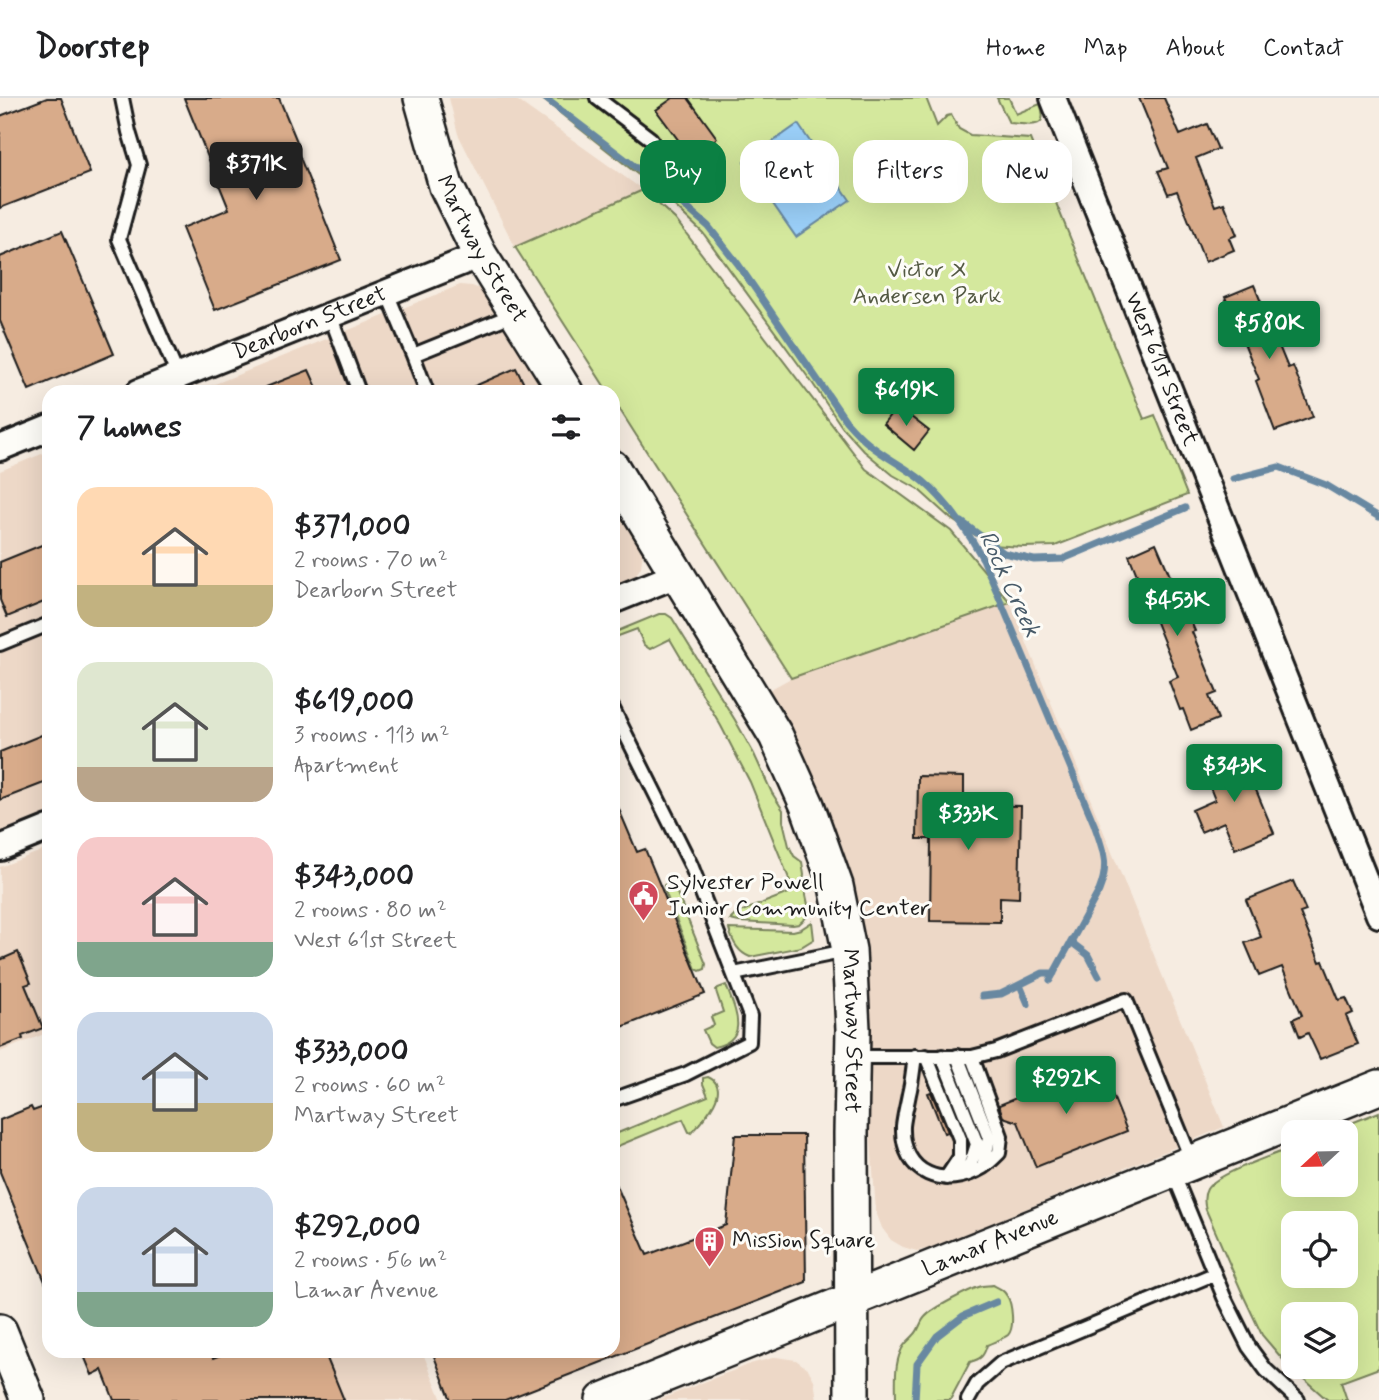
<!DOCTYPE html>
<html lang="en">
<head>
<meta charset="utf-8">
<style>
	:root { --surface:#fff; --page:#f2f2f2; --text:#202124; --muted:#757577; --line:#e0e0e0; --accent:#0b8043 }
	body { margin:0; font-family:Mynerve,sans-serif; background:var(--page); color:var(--text); height:100vh; display:flex; flex-direction:column; font-size:26px; white-space:nowrap }
	* { box-sizing:border-box; margin:0 }
	p { font-size:23px; color:var(--muted) }
	.icon { flex:none; width:38px; height:38px; fill:none; stroke:currentColor; stroke-width:2; stroke-linecap:round; stroke-linejoin:round }
	.map { position:relative; flex:1; overflow:hidden }
	.panel { position:absolute; left:42px; top:287px; width:578px; height:973px; display:flex; flex-direction:column; background:var(--surface); border-radius:21px; box-shadow:0 7px 28px #0002 }
	.panel>* { flex:none }
	.top-card { position:absolute; left:640px; top:42px; width:634px; height:63px; display:flex; gap:14px }
	.needle { width:46px; rotate:248deg }
	.buttons { position:absolute; left:1281px; top:1022px; display:grid; gap:14px }
	.buttons a { display:grid; place-items:center; width:77px; height:77px; border-radius:14px; background:var(--surface); box-shadow:0 7px 28px #0002; font-size:35px }
	.price { position:absolute; translate:-50% -60px; padding:0 16px; border-radius:7px; background:var(--accent); color:#fff; font-size:23px; line-height:46px; filter:drop-shadow(0 2px 4px #0008) }
	.price::after { content:''; position:absolute; left:50%; top:42px; width:21px; height:16px; margin-left:-10px; background:inherit; clip-path:polygon(0 0,100% 0,50% 100%) }
	.price.on { background:#222; color:#fff }
	ul { padding:0; list-style:none }
	li { display:flex; align-items:center; gap:21px; height:175px; padding:0 35px }
	li span { display:grid; place-items:center; flex:none; width:196px; height:140px; border-radius:21px; color:#555 }
	li>.icon { margin-inline-start:auto }
	span .icon { width:84px; height:84px; fill:#fffc; stroke-width:1 }
	li b { font-size:30px }
	h2 { display:flex; justify-content:space-between; align-items:center; height:84px; padding:0 35px; font-size:30px }
	.chip { padding:0 24px; border-radius:21px; background:var(--surface); box-shadow:0 7px 28px #0002; font-size:24px; line-height:63px }
	.chip.on { background:var(--accent); color:#fff }
	header { display:flex; align-items:center; gap:42px; box-sizing:border-box; height:98px; padding:0 35px; background:var(--surface); border-bottom:2px solid var(--line) }
	header strong { font-size:33px }
	nav { display:flex; gap:38px; margin-inline-start:auto; font-size:24px }
	.map>svg:first-child { display:block }
	.built { fill:#edd8c7 }
	.green { fill:#d4e89d; stroke:#78825c; stroke-width:2; fill-rule:evenodd }
	.water { fill:#9bd0f9; stroke:#6888a1; stroke-width:2 }
	.lines { fill:none; stroke-linecap:round; stroke-linejoin:round }
	.stream { stroke:#6888a1; stroke-width:7 }
	.building { fill:#d8ab8a; stroke:#1c1c1c; stroke-width:2 }
	.lane-casing { stroke:#1c1c1c; stroke-width:18 }
	.street-casing { stroke:#1c1c1c; stroke-width:30 }
	.secondary-casing { stroke:#1c1c1c; stroke-width:38 }
	.lane { stroke:#fdfcf7; stroke-width:12 }
	.street { stroke:#fdfcf7; stroke-width:24 }
	.secondary { stroke:#fdfcf7; stroke-width:33 }
	.labels { text-anchor:middle; dominant-baseline:central; stroke-width:6; stroke-linejoin:round; paint-order:stroke }
	.street-label { font-size:23px; fill:#1c1c1c; stroke:#fdfcf7 }
	.park-label { font-size:23px; fill:#535943; stroke:#fdfcf7 }
	.poi-label { font-size:23px; fill:#1c1c1c; stroke:#fdfcf7; text-anchor:start }
	.water-label { font-size:24px; font-style:italic; fill:#485b69; stroke:#fdfcf7 }
</style>
</head>
<body>
<header>
<strong>Doorstep</strong>
<nav><a>Home</a><a>Map</a><a>About</a><a>Contact</a></nav>
</header>
<div class="map">
<svg width="1379" height="1302" viewBox="0 0 1379 1302">
	<rect width="100%" height="100%" fill="#f6ece1"/>
	<filter id="ink" filterUnits="userSpaceOnUse"><feTurbulence type="fractalNoise" baseFrequency=".0143" numOctaves="2"/><feDisplacementMap in="SourceGraphic" scale="14" xChannelSelector="R" yChannelSelector="G"/><feConvolveMatrix kernelMatrix="1 2 1 2 8 2 1 2 1" color-interpolation-filters="sRGB"/></filter>
	<g filter="url(#ink)">
		<path class="built" d="M449 0H514L643 92 515 149 458 36Z
			M460 187 472 188 485 193 548 294H195Z
			M49 353V714L0 734V373Z
			M612 400 637 439 643 454 641 469 635 478 613 489Z
			M1010 504 1224 1029 931 1150 917 1153 903 1149 891 1142 882 1130 876 1114 869 1015V898L868 866 864 844 805 662 769 592 791 580Z
			M49 750V934L0 954V769Z
			M228 1253H422L442 1302H109Z
			M776 1259 796 1262 808 1271 814 1282 817 1302H658L750 1266Z"/>
		<path class="green" d="M541 0H926L937 28 947 18 951 17 959 31 970 37 1030 41 1144 321 1155 317 1187 397 1055 448 1024 449 990 447 951 421 918 391 893 377 864 353 842 329 813 286 703 135 660 94Z
			M997 0H1009L1016 16 1040 6C1051 34 1026 26 1009 25Z
			M643 92 675 121 866 371 951 433 1010 504 791 580 613 301 612 294H608L515 149Z
			M659 516H666L672 520 735 622 754 656 772 695 783 712V723L789 748 794 758 802 764 804 777 803 783 810 816 799 826 793 827 739 824 730 822 737 815 794 793 750 684 721 628 670 541 650 551 644 547 637 531 613 540V535Z
			M670 784 673 785 706 866 705 871 700 873 696 871 664 791V787Z
			M812 824 814 841 801 849 750 859C737 854 732 843 729 831L793 833 801 831Z
			M726 887C735 912 751 941 714 949L709 945 703 932 714 927 711 919 723 914 716 893 718 890Z
			M708 979C734 990 702 1023 691 1035L689 1034 683 1021 613 1050V1037L708 998 703 986V980Z
			M1379 1014V1270L1341 1284 1347 1302H1328L1323 1298 1285 1264 1262 1237 1244 1199 1206 1112C1204 1105 1203 1098 1207 1091 1217 1075 1274 1057 1293 1049V1087H1346V1034H1329ZM1293 1125H1346V1178H1293ZM1293 1216H1346V1269H1293Z
			M993 1187C999 1190 1004 1192 1007 1198 1012 1205 1015 1230 1008 1237 1003 1241 993 1244 987 1247 984 1258 981 1261 970 1264L950 1302H896C896 1287 894 1268 901 1253 904 1245 909 1243 914 1237 919 1233 920 1224 925 1219 933 1210 970 1191 982 1188 986 1187 990 1188 993 1187Z"/>
		<path class="water" d="M798 26 850 102 796 139 744 64Z"/>
		<g class="lines">
			<path class="stream" d="M545 0 672 97 708 128 738 166 846 323C853 331 860 339 869 346 886 360 906 369 923 383 949 405 967 432 983 461L1094 726C1103 752 1110 766 1099 793L1050 882
				M1233 381 1279 369 1326 387 1379 419
				M962 424 1004 455 1034 462 1063 461 1185 410
				M1071 844 1088 857 1099 878
				M1020 887 1028 906
				M982 898 1001 896 1043 875H1054
				M915 1302 917 1266 937 1238 963 1218 996 1204"/>
		</g>
		<path class="building" d="M47 0H61L90 75 0 110V18Z
			M184 0H279L298 46 295 47 341 162 215 212 182 130 229 111Z
			M673 0H688L717 40 691 59 656 12Z
			M1139 0H1164L1180 37 1207 26 1218 51 1196 60 1215 108 1224 105 1237 137 1229 140 1234 152 1205 164 1177 93 1168 96 1158 73 1168 70Z
			M62 133 114 256 29 292 0 223V159Z
			M1254 187 1288 270 1293 268 1313 319 1275 333 1256 283 1259 281 1225 199Z
			M516 270 528 294H461Z
			M309 272 319 294H256V293Z
			M897 308 929 333 914 352 883 326Z
			M49 444V502L7 519 0 502V464Z
			M1156 445 1182 506 1183 505 1195 533 1192 534 1217 595 1209 598 1218 621 1191 632 1183 611 1180 612 1169 583 1178 579 1129 457Z
			M49 634V683L0 702V654Z
			M1241 656 1274 735 1235 751 1224 724 1201 734 1192 712 1215 702 1203 672Z
			M918 678 964 679V707L1021 708 1019 800 1000 799V824L930 823 931 741H917Z
			M612 695 637 754 645 751 705 896 612 933Z
			M1293 783 1306 813 1300 815 1320 864 1323 863 1339 902 1346 900 1353 915 1346 918 1358 946 1320 961 1308 935 1300 939 1293 921 1302 917 1282 869 1259 878 1245 845 1261 839 1246 802Z
			M18 854 31 885 25 887 43 930 22 938 23 941 0 950V862Z
			M1100 966 1127 1033 1036 1069 1018 1024 1003 1019 999 1007Z
			M931 994 948 1034 944 1035 928 995Z
			M49 1007V1191H48L0 1074V1022L31 1009 33 1013Z
			M735 1037H804L806 1184 505 1302H451L432 1253H612V1077L647 1157 726 1127Z
			M82 1253H211L213 1260 231 1253H324L344 1302H114L102 1272 92 1277Z"/>
		<g class="lines">
			<defs>
				<path id="lane" d="M122 0 129 34 139 67 119 141 178 278
					M597 0 651 41
					M387 195 413 257 517 215
					M330 217 359 294
					M413 257 427 294
					M0 546 49 526
					M612 609 691 767 750 918 749 944 686 976 612 1002
					M734 876 846 853
					M915 958C913 971 912 984 909 996 907 1007 904 1018 903 1028 901 1077 945 1092 983 1069 988 1066 994 1060 999 1055L1001 1038 972 959
					M926 958 960 1041V1059L946 1080
					M942 958 977 1046 971 1065 961 1076
					M957 958 989 1040 983 1069
					M853 959H972L996 953 1126 902 1192 1063
					M1172 1072 1224 1199 1249 1249 1266 1272 1298 1302
					M968 1302 977 1286 1001 1265 1214 1176"/>
				<g id="street">
					<path id="s1" d="M1053 0 1379 817"/>
					<path id="s2" d="M139 294 480 157"/>
					<path d="M0 350 49 330"/>
					<path d="M612 503 679 476"/>
					<path d="M0 750 49 730"/>
				</g>
				<g id="secondary">
					<path id="s3" d="M421 0 446 88 480 157 566 294"/>
					<path id="s4" d="M612 369 776 638 807 707 836 788 849 852 853 931 851 1035 852 1302"/>
					<path d="M0 1233 28 1302"/>
					<path id="s5" d="M603 1302 1379 989"/>
				</g>
			</defs>
			<use href="#lane" class="lane-casing"/>
			<use href="#street" class="street-casing"/>
			<use href="#secondary" class="secondary-casing"/>
			<use href="#lane" class="lane"/>
			<use href="#street" class="street"/>
			<use href="#secondary" class="secondary"/>
		</g>
	</g>
	<defs>
		<symbol id="civic-pin" viewBox="-11 -11 22 30"><path d="M0 17L-7.5 6A9.5 9.5 0 1 1 7.5 6Z" fill="#d1495b" stroke="#fdfcf7"/><path d="M-.6-6.5H3V-4.5H.6V-3L4-1V1h2V6H-6V1h2V-1L-.6-3ZM-1.2 2.5V6h2.4V2.5Z" fill="#fff"/></symbol>
		<symbol id="building-pin" viewBox="-11 -11 22 30"><path d="M0 17L-7.5 6A9.5 9.5 0 1 1 7.5 6Z" fill="#d1495b" stroke="#fdfcf7"/><path d="M-4-6H4V6H1V3H-1V6H-4ZM-2.5-4.3h1.7v1.8h-1.7ZM.8-4.3h1.7v1.8H.8ZM-2.5-1h1.7V.8h-1.7ZM.8-1h1.7V.8H.8Z" fill="#fff"/></symbol>
	</defs>
	<g fill-rule="evenodd">
		<use href="#civic-pin" x="626" y="780" width="35" height="47"/>
		<use href="#building-pin" x="692" y="1126" width="35" height="47"/>
	</g>
	<g class="labels">
		<g class="street-label">
			<text stroke="none"><textPath href="#s3" startOffset="164">Martway Street</textPath></text>
			<text stroke="none"><textPath href="#s2" startOffset="184">Dearborn Street</textPath></text>
			<text stroke="none"><textPath href="#s1" startOffset="292">West 61st Street</textPath></text>
			<text stroke="none"><textPath href="#s4" startOffset="623">Martway Street</textPath></text>
			<text stroke="none"><textPath href="#s5" startOffset="418">Lamar Avenue</textPath></text>
		</g>
		<g class="park-label">
			<text x="927" y="173">Victor X<tspan x="927" dy="26">Andersen Park</tspan></text>
		</g>
		<g class="poi-label">
			<text x="667" y="785">Sylvester Powell<tspan x="667" dy="26">Junior Community Center</tspan></text>
			<text x="732" y="1143">Mission Square</text>
		</g>
		<g class="water-label">
			<text transform="translate(1009 486) rotate(65)">Rock Creek</text>
		</g>
	</g>
</svg>
<div class="buttons">
<a><svg class="needle" viewBox="-14 -14 28 28"><path d="M0-13l5 13h-10z" fill="#e53935"/><path d="M0 13l5-13h-10z" fill="#757577"/></svg></a>
<a><svg class="icon" aria-label="locate" viewBox="0 0 24 24"><circle cx="12" cy="12" r="6"/><path d="M12 2v4M12 18v4M2 12h4M18 12h4"/></svg></a>
<a><svg class="icon" aria-label="layers" viewBox="0 0 24 24"><path d="M12 4l9 5-9 5-9-5zM3 14l9 5 9-5"/></svg></a>
</div>
<b class="price on" style="left:256px;top:104px">$371K</b>
<b class="price" style="left:1269px;top:263px">$580K</b>
<b class="price" style="left:906px;top:330px">$619K</b>
<b class="price" style="left:1177px;top:540px">$453K</b>
<b class="price" style="left:1234px;top:706px">$343K</b>
<b class="price" style="left:968px;top:754px">$333K</b>
<b class="price" style="left:1066px;top:1018px">$292K</b>
<div class="top-card">
<a class="chip on">Buy</a>
<a class="chip">Rent</a>
<a class="chip">Filters</a>
<a class="chip">New</a>
</div>
<section class="panel">
<h2>7 homes<svg class="icon" aria-label="filters" viewBox="0 0 24 24"><path d="M4 7h16M4 17h16"/><circle cx="9" cy="7" r="2"/><circle cx="15" cy="17" r="2"/></svg></h2>
<ul>
<li><span style="background:linear-gradient(#ffd9b3 70%,#c2b280 0)"><svg class="icon" aria-label="home" viewBox="0 0 24 24"><path d="M3 11l9-7 9 7M6 9v11h12V9"/></svg></span><div><b>$371,000</b><p>2 rooms · 70 m²</p><p>Dearborn Street</p></div></li>
<li><span style="background:linear-gradient(#dfe7d0 75%,#b9a48a 0)"><svg class="icon" aria-label="home" viewBox="0 0 24 24"><path d="M3 11l9-7 9 7M6 9v11h12V9"/></svg></span><div><b>$619,000</b><p>3 rooms · 113 m²</p><p>Apartment</p></div></li>
<li><span style="background:linear-gradient(#f6c9c9 75%,#7fa58c 0)"><svg class="icon" aria-label="home" viewBox="0 0 24 24"><path d="M3 11l9-7 9 7M6 9v11h12V9"/></svg></span><div><b>$343,000</b><p>2 rooms · 80 m²</p><p>West 61st Street</p></div></li>
<li><span style="background:linear-gradient(#c9d6e8 65%,#c2b280 0)"><svg class="icon" aria-label="home" viewBox="0 0 24 24"><path d="M3 11l9-7 9 7M6 9v11h12V9"/></svg></span><div><b>$333,000</b><p>2 rooms · 60 m²</p><p>Martway Street</p></div></li>
<li><span style="background:linear-gradient(#c9d6e8 75%,#7fa58c 0)"><svg class="icon" aria-label="home" viewBox="0 0 24 24"><path d="M3 11l9-7 9 7M6 9v11h12V9"/></svg></span><div><b>$292,000</b><p>2 rooms · 56 m²</p><p>Lamar Avenue</p></div></li>
</ul>
</section>
</div>
</body>
</html>
